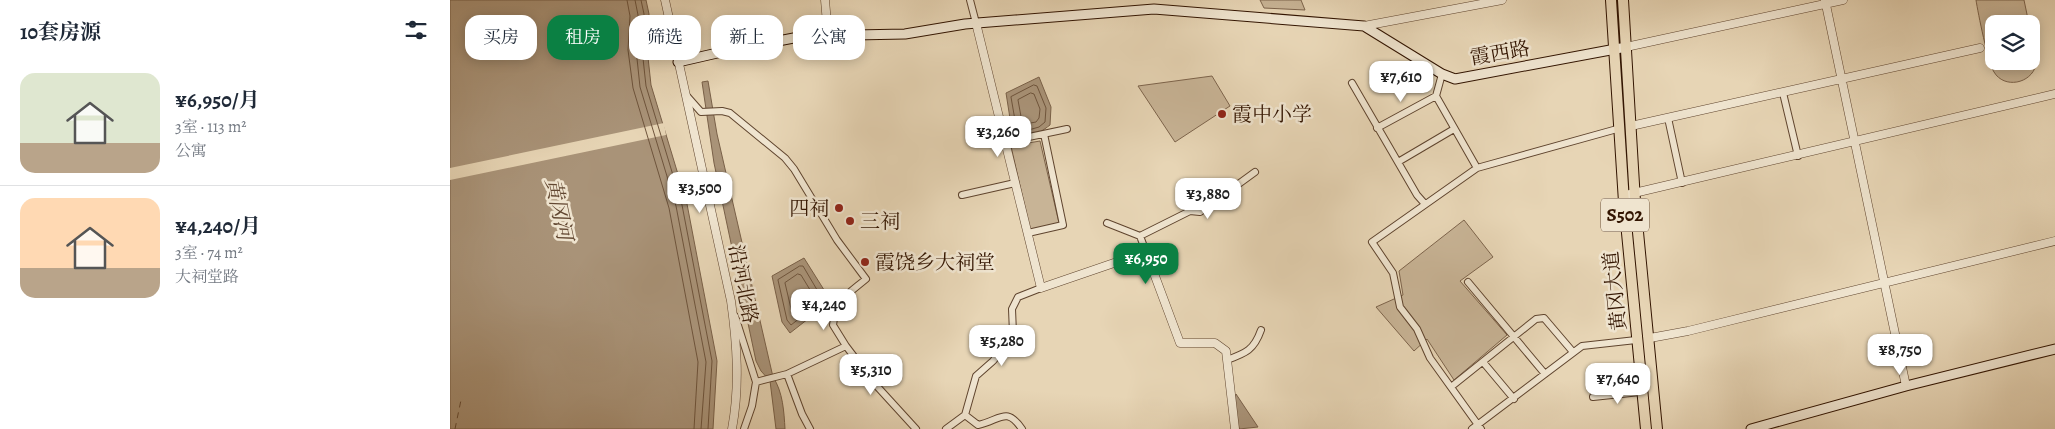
<!DOCTYPE html>
<html lang="zh">
<head>
<meta charset="utf-8">
<style>
	:root { --surface:#fff; --page:#f6f6f7; --text:#1f2937; --muted:#747a83; --line:#e0e1e3; --accent:#0b8043 }
	body { margin:0; font-family:Alegreya,"Noto Serif SC",serif; background:var(--page); color:var(--text); height:100vh; display:flex; flex-direction:column; font-size:19px; white-space:nowrap }
	* { box-sizing:border-box; margin:0 }
	p { font-size:16px; color:var(--muted) }
	.icon { flex:none; width:28px; height:28px; fill:none; stroke:currentColor; stroke-width:2; stroke-linecap:round; stroke-linejoin:round }
	.map { position:relative; flex:1; overflow:hidden }
	.side { display:flex; flex-direction:column; background:var(--surface); width:450px }
	.side>* { flex:none }
	.banner { position:absolute; left:15px; top:15px; width:475px; height:45px; display:flex; gap:10px }
	.buttons { position:absolute; left:1535px; top:15px; display:grid; gap:10px }
	.buttons a { display:grid; place-items:center; width:55px; height:55px; border-radius:10px; background:var(--surface); box-shadow:0 2px 12px #0003; font-size:25px }
	.price { position:absolute; translate:-50% -42px; padding:0 11px; border-radius:10px; background:#fff; color:#222; font-size:16px; line-height:32px; filter:drop-shadow(0 1px 2px #0008) }
	.price::after { content:''; position:absolute; left:50%; top:30px; width:15px; height:11px; margin-left:-8px; background:inherit; clip-path:polygon(0 0,100% 0,50% 100%) }
	.price.active { background:var(--accent); color:#fff }
	ul { padding:0; list-style:none }
	li { display:flex; align-items:center; gap:15px; height:125px; padding:0 20px }
	li+li { border-top:1px solid var(--line) }
	li span { display:grid; place-items:center; flex:none; width:140px; height:100px; border-radius:15px; color:#555 }
	li>.icon { margin-inline-start:auto }
	span .icon { width:60px; height:60px; fill:#fffc; stroke-width:1 }
	li b { font-size:21px }
	h2 { display:flex; justify-content:space-between; align-items:center; height:60px; padding:0 20px; font-size:21px }
	.pill { padding:0 18px; border-radius:15px; background:var(--surface); box-shadow:0 2px 12px #0003; font-size:18px; line-height:45px }
	.pill.active { background:var(--accent); color:#fff }
	main { display:flex; flex:1; min-height:0 }
	.map>svg:first-child { display:block }
	.green { fill:#c8b496; stroke:#7d644c }
	.water { fill:#a99378; stroke:#796048 }
	.pier { fill:#e7d5b5 }
	.lines { fill:none; stroke-linecap:round; stroke-linejoin:round }
	.shore { stroke:#6e543c; stroke-width:1 }
	.ferry { stroke:#624731; stroke-width:1; stroke-dasharray:6 5; stroke-linecap:butt }
	.minor-casing { stroke:#5f442e; stroke-width:8 }
	.tertiary-casing { stroke:#5f442e; stroke-width:9 }
	.secondary-casing { stroke:#321401; stroke-width:11 }
	.primary-casing { stroke:#321401; stroke-width:12 }
	.minor { stroke:#efe4cf; stroke-width:6 }
	.tertiary { stroke:#efe4cf; stroke-width:8 }
	.secondary { stroke:#efe4cf; stroke-width:9 }
	.primary { stroke:#e7d5b5; stroke-width:10 }
	.poi-dot { fill:#8f2418; stroke:#efe4cf; stroke-width:2 }
	.labels { text-anchor:middle; dominant-baseline:central; stroke-width:5; stroke-linejoin:round; paint-order:stroke }
	.shield { fill:#efe4cf; stroke:#6b523f; stroke-width:1 }
	.shield-label { font-size:19px; font-weight:bold; fill:#321401 }
	.street-label { font-size:20px; fill:#321401; stroke:#efe4cf }
	.poi-label { font-size:20px; fill:#321401; stroke:#efe4cf; text-anchor:start }
	.water-label { font-size:21px; font-style:italic; fill:#624731; stroke:#efe4cf }
</style>
</head>
<body>
<main>
<section class="side">
<h2>10套房源<svg class="icon" aria-label="filters" viewBox="0 0 24 24"><path d="M4 7h16M4 17h16"/><circle cx="9" cy="7" r="2"/><circle cx="15" cy="17" r="2"/></svg></h2>
<ul>
<li><span style="background:linear-gradient(#dfe7d0 70%,#b9a48a 0)"><svg class="icon" aria-label="home" viewBox="0 0 24 24"><path d="M3 11l9-7 9 7M6 9v11h12V9"/></svg></span><div><b>¥6,950/月</b><p>3室 · 113 m²</p><p>公寓</p></div></li>
<li><span style="background:linear-gradient(#ffd9b3 70%,#b9a48a 0)"><svg class="icon" aria-label="home" viewBox="0 0 24 24"><path d="M3 11l9-7 9 7M6 9v11h12V9"/></svg></span><div><b>¥4,240/月</b><p>3室 · 74 m²</p><p>大祠堂路</p></div></li>
</ul>
</section>
<div class="map">
<svg width="1605" height="429" viewBox="0 0 1605 429">
	<rect width="100%" height="100%" fill="#e7d5b5"/>
	<filter id="stains"><feTurbulence type="fractalNoise" baseFrequency=".004" numOctaves="4"/><feColorMatrix values="0 0 0 0 .2 0 0 0 0 .09 0 0 0 0 .02 0 0 0 .5 -.17"/></filter>
	<radialGradient id="worn" r=".72"><stop offset=".6" stop-color="#630" stop-opacity="0"/><stop offset="1" stop-color="#630" stop-opacity=".3"/></radialGradient>
	<path class="green" d="M810 0H851L855 10 814 8Z
		M1526 0H1574L1579 24H1544V61H1581V34C1583 43 1588 55 1586 65 1581 84 1554 89 1544 72 1538 63 1528 13 1526 0Z
		M762 76 780 106 725 142 688 86Z
		M590 141 609 223 580 230 561 146Z
		M1014 220 1043 257 1010 281 1057 335 1004 380 977 339 964 351 926 307 953 295 949 271Z"/>
	<path class="water" d="M0 0H196L199 14 197 48 201 85 237 204 267 361 263 429H0Z
		M589 77 601 107 600 125C586 136 578 138 562 131L556 93Z
		M258 81 267 134 323 377C333 392 334 412 335 429H326L320 381 311 371 306 361 264 163 252 82Z
		M354 258 381 301 340 333 332 322 322 276Z
		M786 394 808 427 789 429 784 402Z"/>
	<path class="pier" d="M214 123 216 135 0 180V168Z"/>
	<g class="lines">
		<path class="shore" d="M177 0 180 16 178 50 183 88 219 208 248 362 244 429
			M185 0 188 15 186 49 190 87 226 206 256 362 251 429
			M191 0 194 14 192 49 196 86 232 205 262 361 258 429
			M584 85 587 86 596 108 595 122 589 127 575 131 566 126 561 97Z
			M581 93 584 94 590 109 589 118 586 122 575 124 572 122 568 100Z
			M350 266H353L373 300 341 325 337 320 328 280Z
			M348 274 351 275 365 298 344 315 342 313 335 283Z"/>
		<path class="ferry" d="M5 429 11 400"/>
		<defs>
			<path id="minor" d="M520 0 526 23
				M992 74 986 96 1027 168
				M902 83 967 195 975 204
				M1333 93 1348 156
				M236 95 251 112 272 111 280 113 335 158 344 169 387 240 416 279C397 295 386 299 383 325L396 346 337 374 306 382 285 316
				M1218 118 1232 183
				M927 128 986 96
				M555 142 617 129
				M948 162 1004 129
				M512 195 565 183
				M740 211 732 195 740 188
				M657 223 690 236
				M578 233 613 225 594 134
				M696 252 690 236 740 211 750 212 805 172
				M1018 282 1095 374
				M396 346 424 383 466 429
				M777 360C796 353 804 350 811 330
				M1033 362 1064 399
				M337 374 352 414 360 429
				M1001 387 1086 319 1094 318 1123 352
				M1143 397 1190 392
				M515 415 528 425C551 420 556 406 572 429
				M294 429 302 406 306 382
				M496 429 515 415 526 376 543 361 558 343 563 333 562 309 568 297 591 288
				M1022 429 1132 346 1186 340
				M1031 429 980 358 967 329 950 307 943 273 922 242 1027 168 1167 129"/>
			<path id="tertiary" d="M215 0 281 301C287 344 290 386 282 429
				M375 0 378 35
				M1375 0 1456 386
				M526 23 591 288 696 252 730 343H765L776 351 785 429
				M914 26 1052 0
				M1176 47 1393 0
				M1181 126 1530 48
				M1180 194 1605 94
				M1200 338 1238 331 1605 241"/>
			<path id="secondary" d="M228 62 276 51 354 36 455 34 515 24 704 9 914 26 992 74 1005 79 1171 48
				M1301 429 1456 386 1605 349"/>
			<path id="primary" d="M1161 0 1174 202 1196 429
				M1173 0 1185 201 1207 429"/>
		</defs>
		<use href="#minor" class="minor-casing"/>
		<use href="#tertiary" class="tertiary-casing"/>
		<use href="#secondary" class="secondary-casing"/>
		<use href="#primary" class="primary-casing"/>
		<use href="#minor" class="minor"/>
		<use href="#tertiary" class="tertiary"/>
		<use href="#secondary" class="secondary"/>
		<use href="#primary" class="primary"/>
	</g>
	<g class="poi-dot">
		<circle cx="772" cy="114" r="5"/>
		<circle cx="389" cy="208" r="5"/>
		<circle cx="400" cy="221" r="5"/>
		<circle cx="415" cy="262" r="5"/>
	</g>
	<g class="labels">
		<rect class="shield" x="1151" y="198.5" width="48" height="33" rx="4"/>
		<g class="shield-label">
			<text x="1175" y="215">S502</text>
		</g>
		<g class="street-label">
			<text transform="translate(1050 53) rotate(-10)">霞西路</text>
			<text transform="translate(293 284) rotate(79)">沿河北路</text>
			<text transform="translate(1165 291) rotate(-96)">黄冈大道</text>
		</g>
		<g class="poi-label">
			<text x="782" y="114">霞中小学</text>
			<text x="379" y="208" text-anchor="end">四祠</text>
			<text x="410" y="221">三祠</text>
			<text x="425" y="262">霞饶乡大祠堂</text>
		</g>
		<g class="water-label">
			<text transform="translate(109 209) rotate(78)">黄冈河</text>
		</g>
	</g>
	<rect width="100%" height="100%" filter="url(#stains)"/>
	<rect width="100%" height="100%" fill="url(#worn)"/>
</svg>
<div class="buttons">
<a><svg class="icon" aria-label="layers" viewBox="0 0 24 24"><path d="M12 4l9 5-9 5-9-5zM3 14l9 5 9-5"/></svg></a>
</div>
<b class="price" style="left:951px;top:103px">¥7,610</b>
<b class="price" style="left:548px;top:158px">¥3,260</b>
<b class="price" style="left:250px;top:214px">¥3,500</b>
<b class="price" style="left:758px;top:220px">¥3,880</b>
<b class="price active" style="left:696px;top:285px">¥6,950</b>
<b class="price" style="left:374px;top:331px">¥4,240</b>
<b class="price" style="left:552px;top:367px">¥5,280</b>
<b class="price" style="left:1450px;top:376px">¥8,750</b>
<b class="price" style="left:421px;top:396px">¥5,310</b>
<b class="price" style="left:1168px;top:405px">¥7,640</b>
<div class="banner">
<a class="pill">买房</a>
<a class="pill active">租房</a>
<a class="pill">筛选</a>
<a class="pill">新上</a>
<a class="pill">公寓</a>
</div>
</div>
</main>
</body>
</html>
